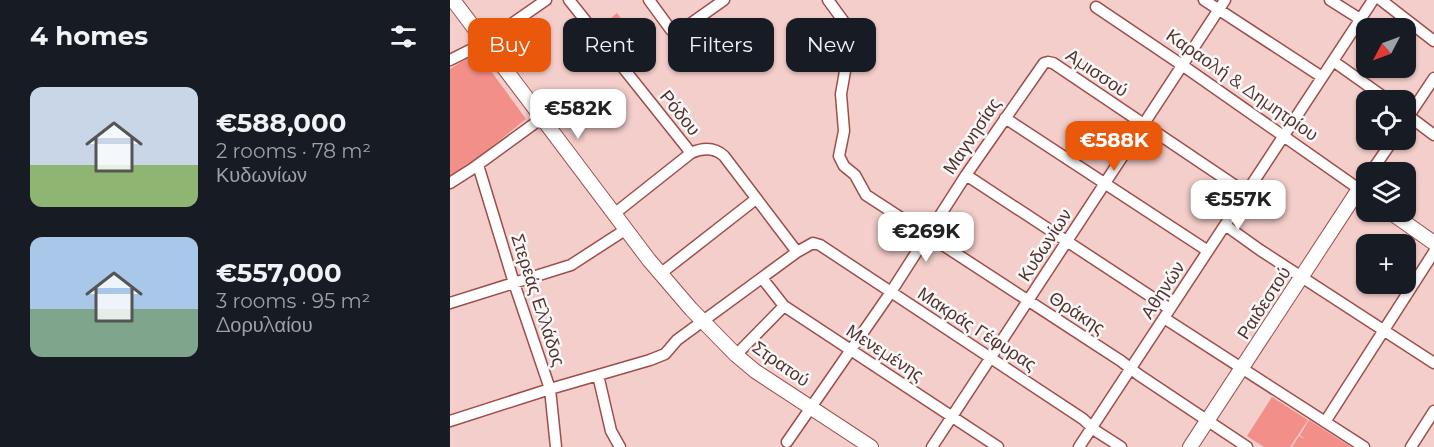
<!DOCTYPE html>
<html lang="en">
<head>
<meta charset="utf-8">
<style>
	:root { --surface:#171b24; --page:#20242c; --text:#f1f3f6; --muted:#9ea1a6; --accent:#ea580c }
	body { margin:0; font-family:Montserrat,sans-serif; background:var(--page); color:var(--text); height:100vh; display:flex; flex-direction:column; font-size:22px; white-space:nowrap }
	* { box-sizing:border-box; margin:0 }
	p { font-size:20px; color:var(--muted) }
	.icon { flex:none; width:33px; height:33px; fill:none; stroke:currentColor; stroke-width:2; stroke-linecap:round; stroke-linejoin:round }
	.map { position:relative; flex:1; overflow:hidden }
	.details { display:flex; flex-direction:column; background:var(--surface); width:450px }
	.details>* { flex:none }
	.banner { position:absolute; left:18px; top:18px; width:570px; height:54px; display:flex; gap:12px }
	.needle { width:39px; rotate:229deg }
	.fabs { position:absolute; left:906px; top:18px; display:grid; gap:12px }
	.fabs a { display:grid; place-items:center; width:60px; height:60px; border-radius:12px; background:var(--surface); box-shadow:0 2px 4px #0004; font-size:30px }
	.price { position:absolute; translate:-50% -51px; padding:0 14px; border-radius:12px; background:#fff; color:#222; font-size:20px; line-height:39px; filter:drop-shadow(0 2px 3px #0008) }
	.price::after { content:''; position:absolute; left:50%; top:36px; width:18px; height:14px; margin-left:-9px; background:inherit; clip-path:polygon(0 0,100% 0,50% 100%) }
	.price.current { background:var(--accent); color:#fff }
	ul { padding:0; list-style:none }
	li { display:flex; align-items:center; gap:18px; height:150px; padding:0 30px }
	li span { display:grid; place-items:center; flex:none; width:168px; height:120px; border-radius:12px; color:#555 }
	li>.icon { margin-inline-start:auto }
	span .icon { width:72px; height:72px; fill:#fffc; stroke-width:1 }
	li b { font-size:26px }
	h2 { display:flex; justify-content:space-between; align-items:center; height:72px; padding:0 30px; font-size:26px }
	.chip { padding:0 21px; border-radius:12px; background:var(--surface); box-shadow:0 2px 4px #0004; font-size:21px; line-height:54px }
	.chip.current { background:var(--accent); color:#fff }
	main { display:flex; flex:1; min-height:0 }
	.map>svg:first-child { display:block }
	.green { fill:#f38f89 }
	.lines { fill:none; stroke-linecap:round; stroke-linejoin:round }
	.minor-casing { stroke:#9e4e4a; stroke-width:13 }
	.tertiary-casing { stroke:#9e4e4a; stroke-width:16 }
	.minor { stroke:#fff; stroke-width:10 }
	.tertiary { stroke:#fff; stroke-width:14 }
	.labels { text-anchor:middle; dominant-baseline:central; stroke-width:5; stroke-linejoin:round; paint-order:stroke }
	.street-label { font-size:18px; fill:#55312e; stroke:#f9f9f9 }
</style>
</head>
<body>
<main>
<section class="details">
<h2>4 homes<svg class="icon" aria-label="filters" viewBox="0 0 24 24"><path d="M4 7h16M4 17h16"/><circle cx="9" cy="7" r="2"/><circle cx="15" cy="17" r="2"/></svg></h2>
<ul>
<li><span style="background:linear-gradient(#c9d6e8 65%,#8fb573 0)"><svg class="icon" aria-label="home" viewBox="0 0 24 24"><path d="M3 11l9-7 9 7M6 9v11h12V9"/></svg></span><div><b>€588,000</b><p>2 rooms · 78 m²</p><p>Κυδωνίων</p></div></li>
<li><span style="background:linear-gradient(#a9c7e8 60%,#7fa58c 0)"><svg class="icon" aria-label="home" viewBox="0 0 24 24"><path d="M3 11l9-7 9 7M6 9v11h12V9"/></svg></span><div><b>€557,000</b><p>3 rooms · 95 m²</p><p>Δορυλαίου</p></div></li>
</ul>
</section>
<div class="map">
<svg width="984" height="447" viewBox="0 0 984 447">
	<rect width="100%" height="100%" fill="#f4ceca"/>
	<path class="green" d="M167 13 202 58 190 68 155 23Z
		M27 52 76 119 9 173 0 178V69Z
		M822 397 858 420 840 447H814L797 436Z
		M859 420 901 447H842L849 436 855 439 850 435Z"/>
	<g class="lines">
		<defs>
			<path id="minor" d="M119 0 241 153
				M199 0 221 30 230 31 274 0
				M378 0 397 26 401 37 391 94 394 131 389 156 394 166 405 175 416 195 671 361 689 375 797 447
				M754 0 872 77
				M880 0 910 19
				M931 0 984 41
				M646 7 732 65 909 189 916 179
				M0 60 34 43 96 0
				M883 61 938 100
				M956 114 984 135
				M555 118 758 251
				M956 120 984 78
				M28 165 64 283 100 389 106 447
				M921 172 943 140
				M516 175 720 309
				M0 183 22 169 92 118
				M164 214 241 153C252 148 264 147 274 156L347 252
				M775 225 810 250 984 363
				M210 274 306 199
				M312 278 334 306 548 447
				M0 303 121 265 175 230
				M714 318 914 447
				M286 355 334 306
				M148 375 161 431 170 447
				M0 421 100 389 200 360 215 354 227 340 347 252 363 243 370 245 633 419 646 431 671 447
				M875 422 984 252
				M337 442 441 292 516 175 594 63 598 62 603 63 796 193
				M482 447 775 0
				M629 447 923 0
				M961 447 984 411"/>
			<path id="tertiary" d="M3 0 199 260 241 309 286 355 305 371 421 447
				M940 212 984 243
				M740 447 909 189 916 194"/>
		</defs>
		<use href="#minor" class="minor-casing"/>
		<use href="#tertiary" class="tertiary-casing"/>
		<use href="#minor" class="minor"/>
		<use href="#tertiary" class="tertiary"/>
	</g>
	<g class="labels">
		<g class="street-label">
			<text transform="translate(647 73) rotate(34)">Αμισσού</text>
			<text transform="translate(792 85) rotate(35)">Καραολή &amp; Δημητρίου</text>
			<text transform="translate(230 113) rotate(51)">Ρόδου</text>
			<text transform="translate(522 136) rotate(-56)">Μαγνησίας</text>
			<text transform="translate(595 245) rotate(-57)">Κυδωνίων</text>
			<text transform="translate(713 290) rotate(-57)">Αθηνών</text>
			<text transform="translate(88 300) rotate(72)">Στερεάς Ελλάδος</text>
			<text transform="translate(814 303) rotate(-57)">Ραιδεστού</text>
			<text transform="translate(627 313) rotate(33)">Θράκης</text>
			<text transform="translate(527 329) rotate(33)">Μακράς Γέφυρας</text>
			<text transform="translate(435 353) rotate(33)">Μενεμένης</text>
			<text transform="translate(331 364) rotate(35)">Στρατού</text>
		</g>
	</g>
</svg>
<div class="fabs">
<a><svg class="needle" viewBox="-14 -14 28 28"><path d="M0-13l5 13h-10z" fill="#e53935"/><path d="M0 13l5-13h-10z" fill="#9ea1a6"/></svg></a>
<a><svg class="icon" aria-label="locate" viewBox="0 0 24 24"><circle cx="12" cy="12" r="6"/><path d="M12 2v4M12 18v4M2 12h4M18 12h4"/></svg></a>
<a><svg class="icon" aria-label="layers" viewBox="0 0 24 24"><path d="M12 4l9 5-9 5-9-5zM3 14l9 5 9-5"/></svg></a>
<a>+</a>
</div>
<b class="price" style="left:128px;top:140px">€582K</b>
<b class="price current" style="left:664px;top:172px">€588K</b>
<b class="price" style="left:788px;top:231px">€557K</b>
<b class="price" style="left:476px;top:263px">€269K</b>
<div class="banner">
<a class="chip current">Buy</a>
<a class="chip">Rent</a>
<a class="chip">Filters</a>
<a class="chip">New</a>
</div>
</div>
</main>
</body>
</html>
